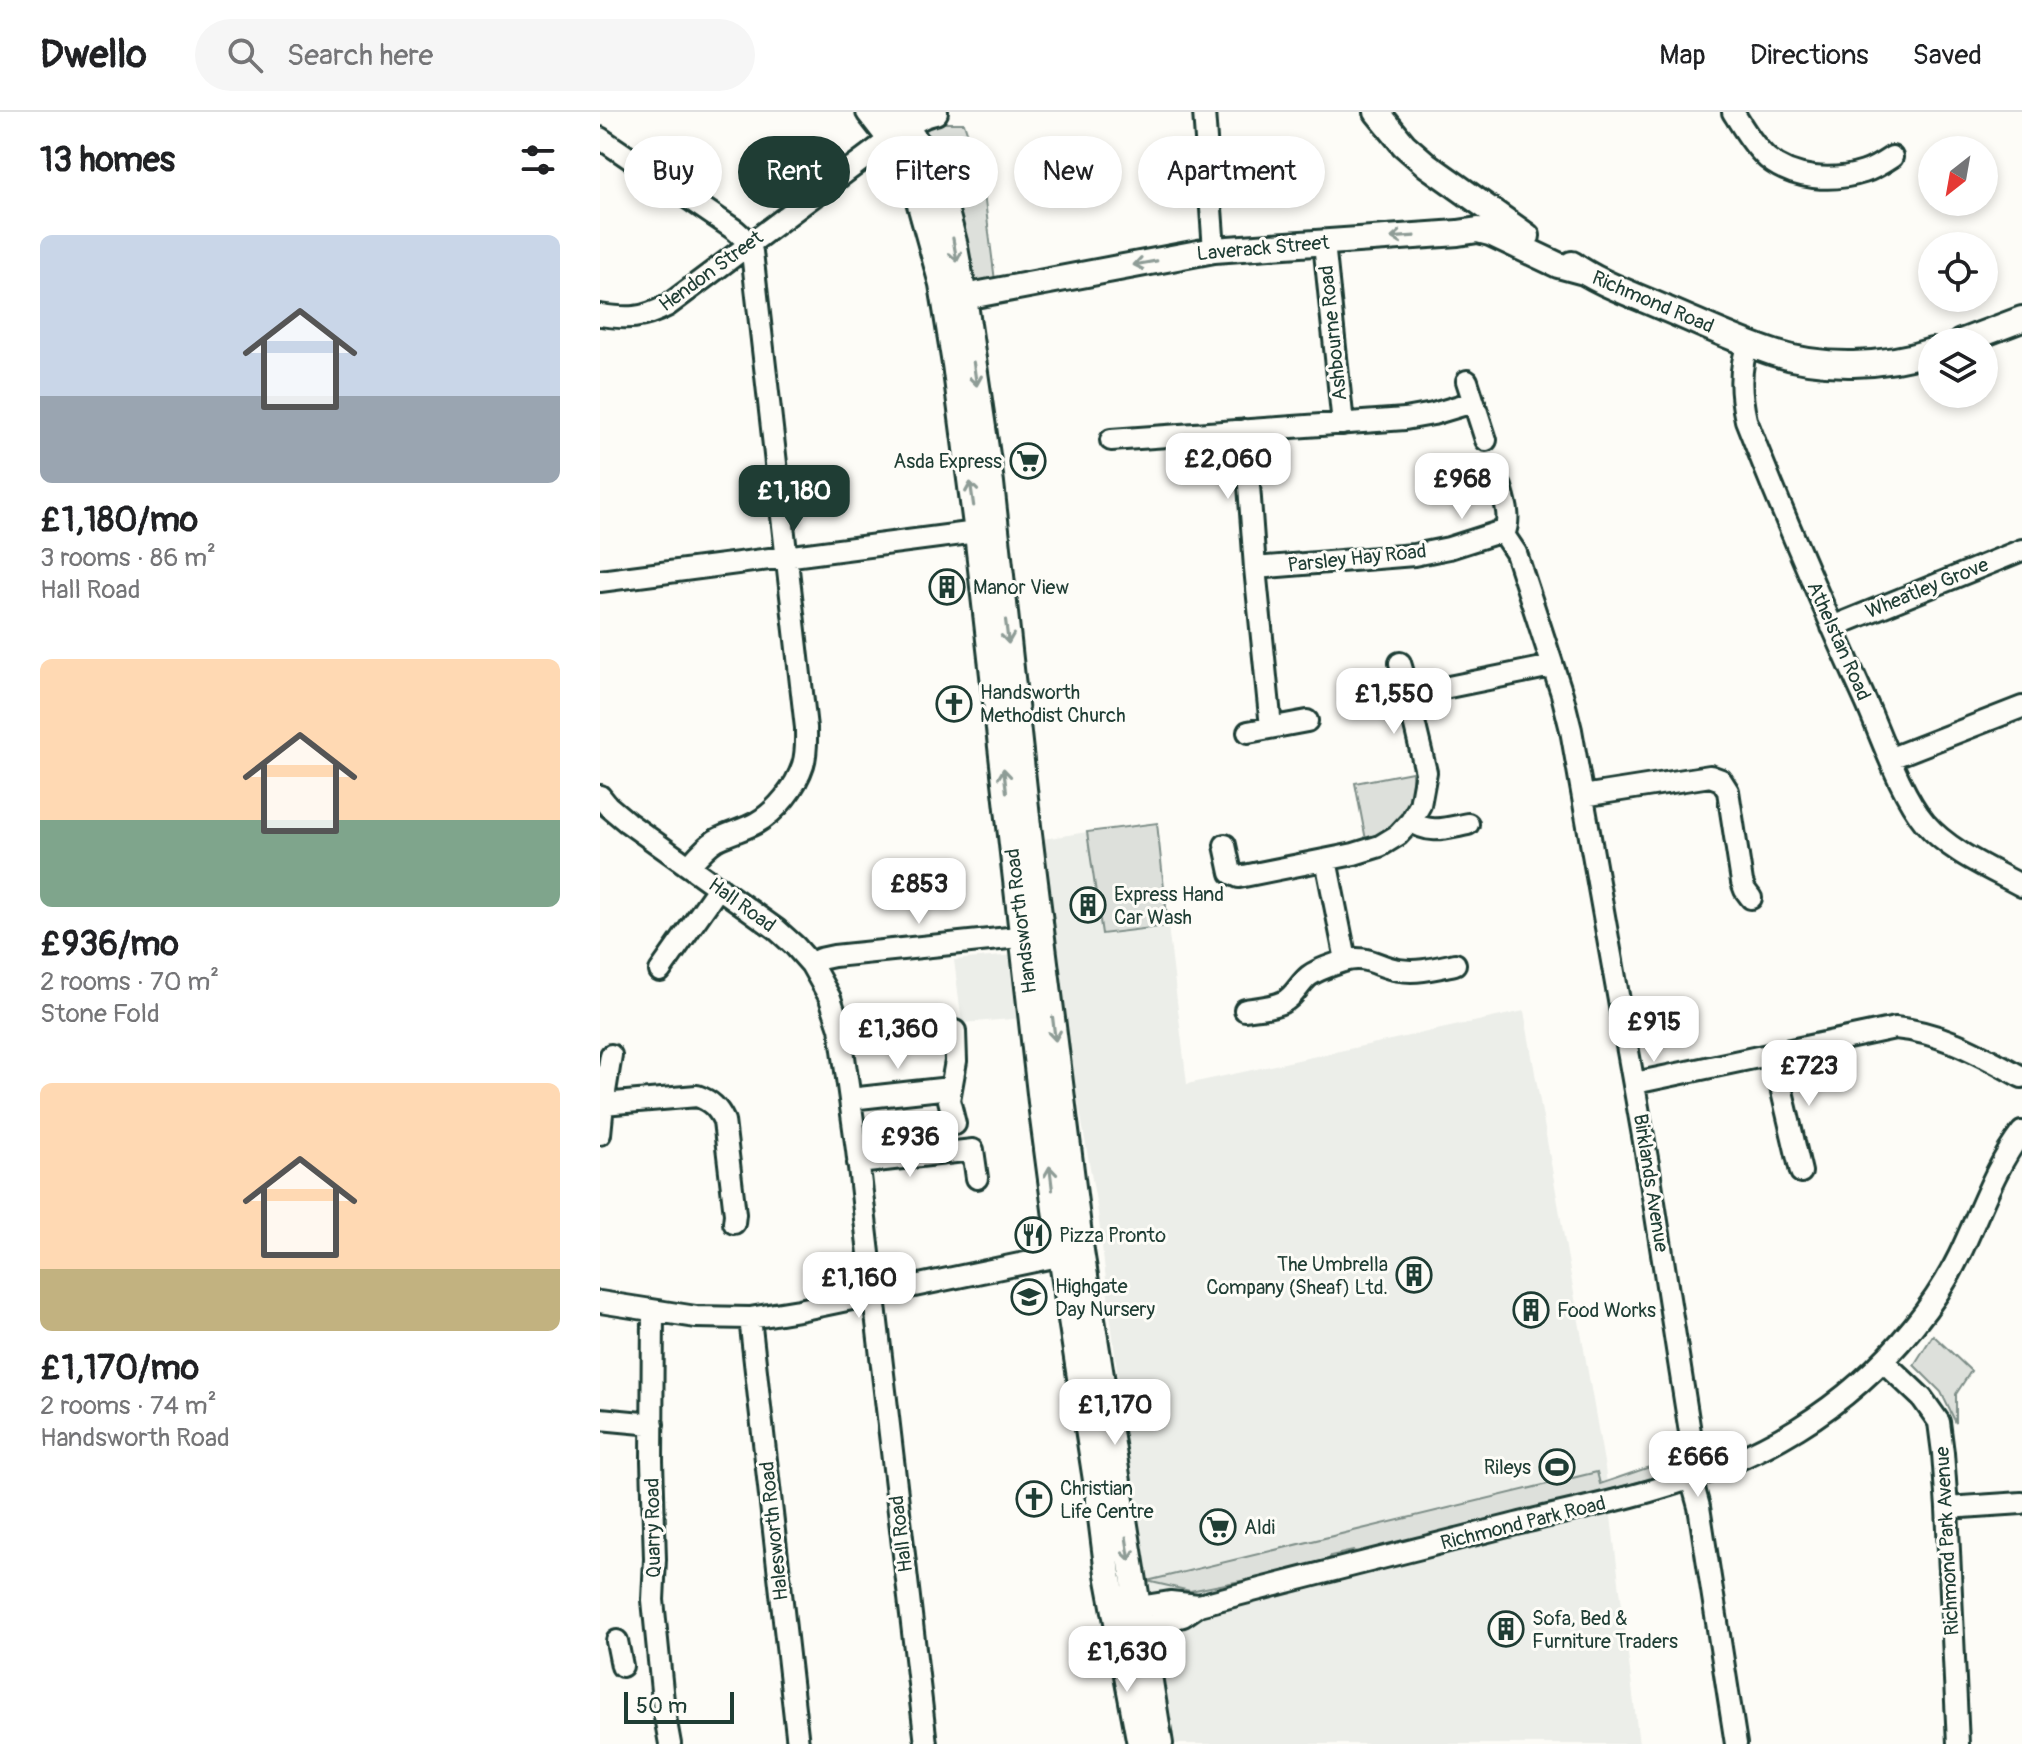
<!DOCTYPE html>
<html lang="en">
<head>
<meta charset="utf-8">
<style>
	:root { --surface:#fff; --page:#f6f6f6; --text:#202124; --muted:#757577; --line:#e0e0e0; --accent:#1f3d34 }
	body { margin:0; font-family:Pangolin,sans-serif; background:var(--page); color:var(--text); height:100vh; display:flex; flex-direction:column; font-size:30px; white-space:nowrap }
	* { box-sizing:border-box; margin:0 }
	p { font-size:26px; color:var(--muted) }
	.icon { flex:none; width:44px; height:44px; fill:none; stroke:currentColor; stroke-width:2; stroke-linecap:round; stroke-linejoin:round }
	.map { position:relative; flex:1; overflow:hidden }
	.drawer { display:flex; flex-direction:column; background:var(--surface); width:600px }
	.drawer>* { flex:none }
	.guide { position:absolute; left:24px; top:24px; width:760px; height:72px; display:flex; gap:16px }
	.needle { width:52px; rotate:211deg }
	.tools { position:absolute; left:1318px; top:24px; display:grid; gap:16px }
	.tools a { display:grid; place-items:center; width:80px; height:80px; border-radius:50%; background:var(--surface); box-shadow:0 4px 12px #0003; font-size:40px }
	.scale { position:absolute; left:24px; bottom:20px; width:110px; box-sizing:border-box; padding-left:8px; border:4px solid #1f3d34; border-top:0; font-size:22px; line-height:28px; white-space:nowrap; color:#1f3d34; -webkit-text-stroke:6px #fdfcf7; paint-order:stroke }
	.price { position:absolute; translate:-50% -68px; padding:0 18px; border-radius:16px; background:#fff; color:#222; font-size:26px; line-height:52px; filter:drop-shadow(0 2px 4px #0008) }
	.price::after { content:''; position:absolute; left:50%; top:48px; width:24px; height:18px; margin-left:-12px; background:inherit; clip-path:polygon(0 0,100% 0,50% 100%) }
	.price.current { background:var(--accent); color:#fff }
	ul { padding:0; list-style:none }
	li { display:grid; align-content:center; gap:16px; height:424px; padding:0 40px }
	li span { display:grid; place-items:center; height:248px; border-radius:12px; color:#555 }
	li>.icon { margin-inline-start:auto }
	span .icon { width:144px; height:144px; fill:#fffc; stroke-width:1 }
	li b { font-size:34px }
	h2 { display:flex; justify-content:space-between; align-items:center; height:96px; padding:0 40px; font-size:34px }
	.tag { padding:0 28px; border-radius:36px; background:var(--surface); box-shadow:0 4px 12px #0003; font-size:28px; line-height:72px }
	.tag.current { background:var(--accent); color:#fff }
	header { display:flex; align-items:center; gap:48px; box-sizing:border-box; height:112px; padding:0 40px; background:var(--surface); border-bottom:2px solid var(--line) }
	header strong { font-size:38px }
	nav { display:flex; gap:44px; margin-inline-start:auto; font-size:28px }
	.search { width:560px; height:72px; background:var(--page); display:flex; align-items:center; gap:20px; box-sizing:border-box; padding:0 28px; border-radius:44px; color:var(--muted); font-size:30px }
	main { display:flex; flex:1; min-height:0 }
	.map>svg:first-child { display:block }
	.built { fill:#eceee9 }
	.green { fill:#dde0db; stroke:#7e8e88; stroke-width:2 }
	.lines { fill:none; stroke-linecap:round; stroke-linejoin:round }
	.minor-casing { stroke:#1f3d34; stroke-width:26 }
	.major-casing { stroke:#1f3d34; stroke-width:30 }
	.minor { stroke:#fdfcf7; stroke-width:20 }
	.major { stroke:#fdfcf7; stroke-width:24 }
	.oneway { stroke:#8e9c96 }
	.labels { text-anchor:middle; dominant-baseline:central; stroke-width:6; stroke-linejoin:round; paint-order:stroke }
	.street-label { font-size:20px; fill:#1f3d34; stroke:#fdfcf7 }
	.poi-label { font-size:20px; fill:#1f3d34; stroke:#fdfcf7; text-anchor:start }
</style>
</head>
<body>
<header>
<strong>Dwello</strong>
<div class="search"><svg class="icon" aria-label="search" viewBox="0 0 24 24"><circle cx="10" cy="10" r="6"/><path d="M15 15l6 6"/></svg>Search here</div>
<nav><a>Map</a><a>Directions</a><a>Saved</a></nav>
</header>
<main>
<section class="drawer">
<h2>13 homes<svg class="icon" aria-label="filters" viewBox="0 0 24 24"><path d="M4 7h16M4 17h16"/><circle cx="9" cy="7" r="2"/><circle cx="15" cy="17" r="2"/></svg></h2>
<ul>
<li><span style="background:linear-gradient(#c9d6e8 65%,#9aa5b1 0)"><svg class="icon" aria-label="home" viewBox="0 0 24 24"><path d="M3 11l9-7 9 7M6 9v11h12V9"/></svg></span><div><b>£1,180/mo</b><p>3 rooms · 86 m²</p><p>Hall Road</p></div></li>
<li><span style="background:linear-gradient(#ffd9b3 65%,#7fa58c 0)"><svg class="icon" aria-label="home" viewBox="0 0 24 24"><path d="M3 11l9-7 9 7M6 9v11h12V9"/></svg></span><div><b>£936/mo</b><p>2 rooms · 70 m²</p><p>Stone Fold</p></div></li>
<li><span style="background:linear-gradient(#ffd9b3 75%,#c2b280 0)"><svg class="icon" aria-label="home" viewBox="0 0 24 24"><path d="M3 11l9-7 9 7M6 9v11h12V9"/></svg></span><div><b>£1,170/mo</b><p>2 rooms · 74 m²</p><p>Handsworth Road</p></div></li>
</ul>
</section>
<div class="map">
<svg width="1422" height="1632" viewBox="0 0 1422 1632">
	<rect width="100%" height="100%" fill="#fdfcf7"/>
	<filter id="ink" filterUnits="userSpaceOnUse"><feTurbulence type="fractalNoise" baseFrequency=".0125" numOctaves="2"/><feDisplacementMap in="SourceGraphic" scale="16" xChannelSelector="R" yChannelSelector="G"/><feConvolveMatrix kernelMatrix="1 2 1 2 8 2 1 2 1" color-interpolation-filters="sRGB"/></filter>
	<g filter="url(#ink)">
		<path class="built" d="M487 720 502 821 568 814 587 972 924 899 1005 1356 1039 1632H562L498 1101 463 903 362 911 354 848 453 840 437 728Z"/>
		<path class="green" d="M332 11H364L382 65 395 169 374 173 322 17Z
			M812 660C813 699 803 714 766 728L755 671Z
			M557 711 568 814 502 822 487 720Z
			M1333 1223 1371 1259 1356 1282V1311L1341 1280 1314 1253Z
			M1079 1345 1073 1361 765 1442 753 1439 731 1444 726 1452 590 1479 547 1469 997 1360 1000 1372Z"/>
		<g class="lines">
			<defs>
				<path id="minor" d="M604 0 614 138
					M1133 0C1143 16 1153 33 1167 46 1193 68 1233 70 1264 60 1274 57 1283 51 1292 45
					M0 26 135 118 144 126 152 140 206 616C206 628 207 640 203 653 196 675 176 700 156 711 143 718 129 721 116 728 105 735 97 745 89 754
					M724 131 743 312
					M0 203C28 207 42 207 67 194L290 27
					M1148 231C1139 258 1140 281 1146 308 1183 403 1224 497 1266 590 1282 626 1300 681 1325 711 1350 740 1389 756 1422 774
					M867 269 886 328
					M645 318 655 456 671 615
					M511 328 805 307 833 302 873 290
					M901 375C906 392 911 406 904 423
					M655 456 814 443 849 436 896 421 904 423 916 441 962 582 971 618 1048 1052 1097 1365
					M0 469 392 418
					M1232 515 1422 438
					M814 587 819 581 952 554
					M648 620 707 609
					M1291 646 1422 595
					M0 684 8 694 27 710 176 817 195 834 211 852 220 868 230 886 240 916 257 1038 326 1632
					M983 684 1110 664 1121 668 1128 679 1142 770 1145 778 1151 786
					M811 709C830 723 847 716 868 712
					M625 733 631 761 639 765 754 742 780 734 798 723 811 709 820 693 826 660 811 597 814 587 808 578 800 551
					M726 748 746 848
					M211 852 220 847 234 844 438 823
					M60 859 119 775
					M645 898C657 896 671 896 683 890 694 885 699 872 709 864 718 857 733 853 744 849 767 842 778 855 799 858 818 861 836 856 855 852
					M355 919 356 949 349 988 355 1012
					M1173 941 1201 1060
					M1035 971 1295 916C1342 920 1381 943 1422 965
					M250 987 350 976
					M3 992 11 943
					M0 1022 3 992 97 984C111 989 118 996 124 1009L135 1102 134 1111
					M258 1051 373 1038 377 1066
					M0 1190 96 1205 150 1206 199 1198 473 1141
					M53 1199 52 1349 55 1447 53 1488 64 1599 70 1632
					M150 1206 198 1632
					M1283 1249 1322 1286 1339 1310 1343 1341 1347 1396 1358 1632
					M0 1307 53 1312
					M1091 1366 1099 1395 1136 1632
					M1347 1396 1422 1391
					M529 1507 539 1495 570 1490 599 1493
					M543 1523 553 1513 583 1504 599 1493C704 1465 810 1439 916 1412 962 1400 1011 1391 1057 1377 1160 1347 1245 1299 1313 1215 1331 1193 1347 1169 1359 1144 1379 1103 1394 1056 1422 1020
					M17 1529 22 1554"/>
				<path id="major" d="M269 0 290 27 305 55 319 89 342 172 355 252 377 421 442 999 461 1143 498 1381 508 1462 540 1632
					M295 0 324 41 342 85 354 130 364 185 391 371 428 714 481 1139 560 1632
					M777 0 804 33 827 53 927 124
					M299 29C305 13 319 3 335 0
					M972 152C1000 172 1035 183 1066 197 1102 212 1137 229 1174 241 1224 257 1283 255 1332 239
					M349 179 364 185 614 138 858 121 878 118 890 121 958 153 984 160
					M1361 230 1422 207"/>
			</defs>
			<use href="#minor" class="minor-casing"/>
			<use href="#major" class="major-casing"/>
			<use href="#minor" class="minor"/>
			<use href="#major" class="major"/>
		</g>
		<defs><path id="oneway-shaft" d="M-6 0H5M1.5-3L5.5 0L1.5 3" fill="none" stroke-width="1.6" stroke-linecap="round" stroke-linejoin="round" transform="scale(2)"/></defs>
		<g class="oneway">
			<use href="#oneway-shaft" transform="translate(803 125) rotate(176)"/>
			<use href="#oneway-shaft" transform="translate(355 138) rotate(80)"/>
			<use href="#oneway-shaft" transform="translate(545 151) rotate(170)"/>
			<use href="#oneway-shaft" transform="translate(375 262) rotate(82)"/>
			<use href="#oneway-shaft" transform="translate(372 382) rotate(-98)"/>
			<use href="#oneway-shaft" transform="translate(407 520) rotate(83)"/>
			<use href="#oneway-shaft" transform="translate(405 668) rotate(-97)"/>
			<use href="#oneway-shaft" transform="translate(454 917) rotate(83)"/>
			<use href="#oneway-shaft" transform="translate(451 1066) rotate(-97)"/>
			<use href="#oneway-shaft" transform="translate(528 1437) rotate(81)"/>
		</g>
	</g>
	<defs>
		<symbol id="supermarket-ring" viewBox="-11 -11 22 22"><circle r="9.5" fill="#fdfcf7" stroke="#1f3d34" stroke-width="1.5"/><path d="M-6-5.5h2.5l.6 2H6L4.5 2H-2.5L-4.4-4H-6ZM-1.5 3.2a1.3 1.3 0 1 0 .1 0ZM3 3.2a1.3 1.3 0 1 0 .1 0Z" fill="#1f3d34"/></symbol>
		<symbol id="building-ring" viewBox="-11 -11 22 22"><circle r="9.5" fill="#fdfcf7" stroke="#1f3d34" stroke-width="1.5"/><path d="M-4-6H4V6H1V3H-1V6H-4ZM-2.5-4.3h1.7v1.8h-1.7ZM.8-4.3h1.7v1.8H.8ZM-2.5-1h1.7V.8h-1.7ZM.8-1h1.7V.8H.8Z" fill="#1f3d34"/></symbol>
		<symbol id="church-ring" viewBox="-11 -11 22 22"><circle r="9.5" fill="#fdfcf7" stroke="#1f3d34" stroke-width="1.5"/><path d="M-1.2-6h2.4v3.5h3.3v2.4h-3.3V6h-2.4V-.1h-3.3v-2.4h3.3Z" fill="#1f3d34"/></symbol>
		<symbol id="restaurant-ring" viewBox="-11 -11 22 22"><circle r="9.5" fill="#fdfcf7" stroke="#1f3d34" stroke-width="1.5"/><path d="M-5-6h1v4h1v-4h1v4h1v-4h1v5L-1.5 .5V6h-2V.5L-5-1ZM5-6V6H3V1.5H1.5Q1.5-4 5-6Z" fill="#1f3d34"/></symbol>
		<symbol id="school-ring" viewBox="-11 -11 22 22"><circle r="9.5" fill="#fdfcf7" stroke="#1f3d34" stroke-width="1.5"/><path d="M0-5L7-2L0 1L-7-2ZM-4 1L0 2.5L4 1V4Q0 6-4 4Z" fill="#1f3d34"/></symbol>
		<symbol id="stadium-ring" viewBox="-11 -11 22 22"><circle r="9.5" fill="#fdfcf7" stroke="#1f3d34" stroke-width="1.5"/><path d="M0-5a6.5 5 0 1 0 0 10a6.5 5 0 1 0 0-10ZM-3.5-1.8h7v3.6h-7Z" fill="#1f3d34"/></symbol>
	</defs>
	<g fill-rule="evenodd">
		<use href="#supermarket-ring" x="408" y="329" width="40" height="40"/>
		<use href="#building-ring" x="327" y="455" width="40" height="40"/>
		<use href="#church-ring" x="334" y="572" width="40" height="40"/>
		<use href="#building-ring" x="468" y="773" width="40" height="40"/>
		<use href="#restaurant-ring" x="413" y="1103" width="40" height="40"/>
		<use href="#building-ring" x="794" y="1143" width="40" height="40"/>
		<use href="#school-ring" x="409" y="1165" width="40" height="40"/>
		<use href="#building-ring" x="911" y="1178" width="40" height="40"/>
		<use href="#stadium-ring" x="937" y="1335" width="40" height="40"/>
		<use href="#church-ring" x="414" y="1367" width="40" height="40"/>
		<use href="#supermarket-ring" x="598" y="1395" width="40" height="40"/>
		<use href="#building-ring" x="886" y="1497" width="40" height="40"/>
	</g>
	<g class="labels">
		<g class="street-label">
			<text transform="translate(663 136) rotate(-5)">Laverack Street</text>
			<text transform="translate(111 159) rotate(-36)">Hendon Street</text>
			<text transform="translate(1053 190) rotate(23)">Richmond Road</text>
			<text transform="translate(733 221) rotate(-96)">Ashbourne Road</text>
			<text transform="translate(757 446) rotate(-6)">Parsley Hay Road</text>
			<text transform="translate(1327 476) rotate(-22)">Wheatley Grove</text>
			<text transform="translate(1239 529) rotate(66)">Athelstan Road</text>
			<text transform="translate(142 793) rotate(36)">Hall Road</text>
			<text transform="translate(421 809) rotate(-97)">Handsworth Road</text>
			<text transform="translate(1051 1071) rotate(81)">Birklands Avenue</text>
			<text transform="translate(923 1411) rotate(-14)">Richmond Park Road</text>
			<text transform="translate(53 1416) rotate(-91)">Quarry Road</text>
			<text transform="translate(174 1419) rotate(-96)">Halesworth Road</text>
			<text transform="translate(301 1422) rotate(-97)">Hall Road</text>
			<text transform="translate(1347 1429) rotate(-93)">Richmond Park Avenue</text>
		</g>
		<g class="poi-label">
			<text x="402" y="349" text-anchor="end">Asda Express</text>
			<text x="373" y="475">Manor View</text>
			<text x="380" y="580">Handsworth<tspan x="380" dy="23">Methodist Church</tspan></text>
			<text x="514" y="782">Express Hand<tspan x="514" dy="23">Car Wash</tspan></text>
			<text x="459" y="1123">Pizza Pronto</text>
			<text x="788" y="1152" text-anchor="end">The Umbrella<tspan x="788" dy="23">Company (Sheaf) Ltd.</tspan></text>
			<text x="455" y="1174">Highgate<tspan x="455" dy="23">Day Nursery</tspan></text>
			<text x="957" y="1198">Food Works</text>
			<text x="931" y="1355" text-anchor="end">Rileys</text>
			<text x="460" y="1376">Christian<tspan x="460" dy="23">Life Centre</tspan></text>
			<text x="644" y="1415">Aldi</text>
			<text x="932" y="1506">Sofa, Bed &amp;<tspan x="932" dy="23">Furniture Traders</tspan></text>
		</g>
	</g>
</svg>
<div class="tools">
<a><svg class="needle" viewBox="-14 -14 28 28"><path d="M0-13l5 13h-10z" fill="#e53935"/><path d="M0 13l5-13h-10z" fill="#757577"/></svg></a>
<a><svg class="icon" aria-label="locate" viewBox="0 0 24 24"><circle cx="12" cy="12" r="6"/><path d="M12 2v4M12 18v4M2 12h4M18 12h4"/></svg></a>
<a><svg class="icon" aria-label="layers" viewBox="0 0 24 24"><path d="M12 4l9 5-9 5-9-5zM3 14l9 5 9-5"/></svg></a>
</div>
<div class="scale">50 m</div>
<b class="price" style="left:628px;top:389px">£2,060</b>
<b class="price" style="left:862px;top:409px">£968</b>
<b class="price current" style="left:194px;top:421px">£1,180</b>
<b class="price" style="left:794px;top:624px">£1,550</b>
<b class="price" style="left:319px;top:814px">£853</b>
<b class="price" style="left:1054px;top:952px">£915</b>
<b class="price" style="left:298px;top:959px">£1,360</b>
<b class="price" style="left:1209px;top:996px">£723</b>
<b class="price" style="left:310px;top:1067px">£936</b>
<b class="price" style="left:259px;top:1208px">£1,160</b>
<b class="price" style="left:515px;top:1335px">£1,170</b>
<b class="price" style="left:1098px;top:1387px">£666</b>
<b class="price" style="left:527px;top:1582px">£1,630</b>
<div class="guide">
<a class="tag">Buy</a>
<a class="tag current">Rent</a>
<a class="tag">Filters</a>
<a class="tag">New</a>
<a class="tag">Apartment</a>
</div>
</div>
</main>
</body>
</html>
